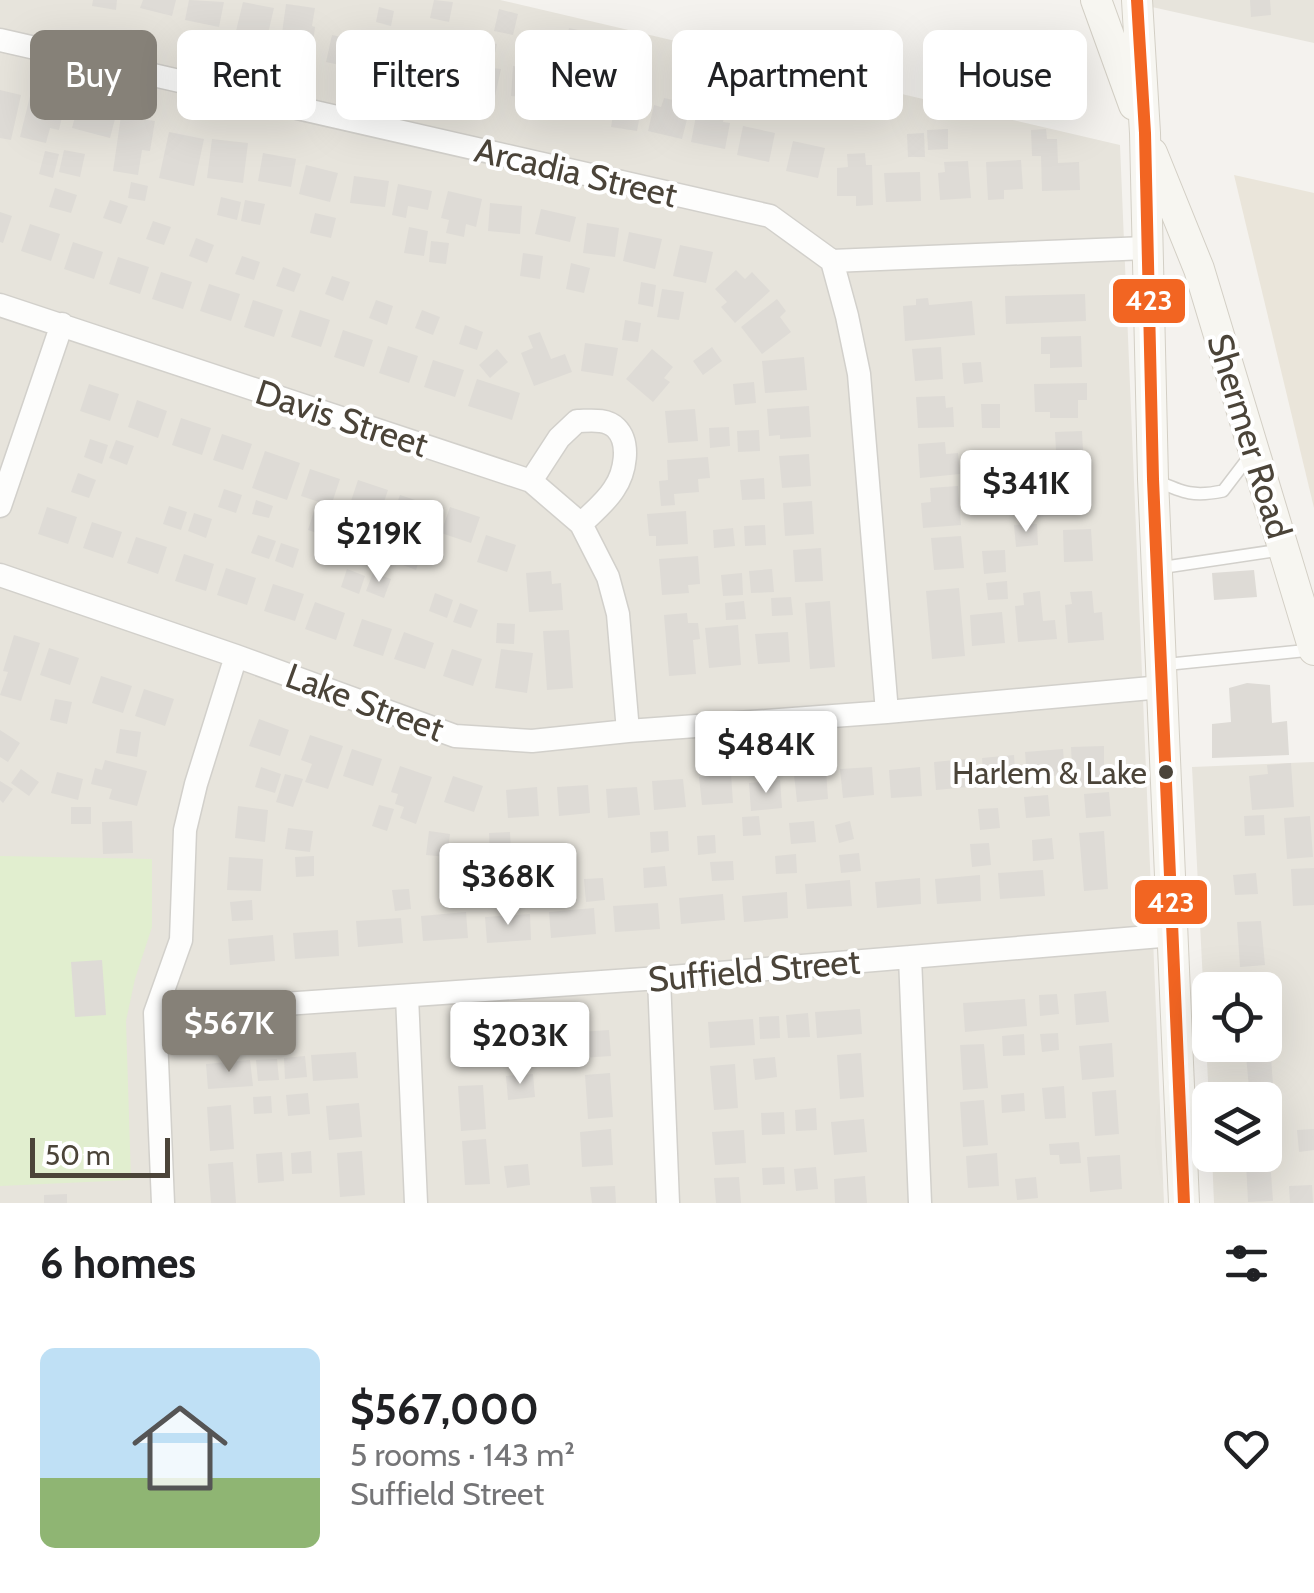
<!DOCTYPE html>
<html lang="en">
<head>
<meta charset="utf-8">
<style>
	:root { --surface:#fff; --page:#f2f2f2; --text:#202124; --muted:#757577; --accent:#868178 }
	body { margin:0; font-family:Cabin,sans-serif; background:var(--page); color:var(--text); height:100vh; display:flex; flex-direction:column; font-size:38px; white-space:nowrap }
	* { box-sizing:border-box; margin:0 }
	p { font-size:32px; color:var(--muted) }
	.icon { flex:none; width:55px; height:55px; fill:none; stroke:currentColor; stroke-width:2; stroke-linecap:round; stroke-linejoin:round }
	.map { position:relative; height:1203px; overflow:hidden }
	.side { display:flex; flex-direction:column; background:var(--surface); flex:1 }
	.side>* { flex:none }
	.top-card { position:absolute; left:30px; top:30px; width:1255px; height:90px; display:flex; gap:20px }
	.tools { position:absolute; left:1192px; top:972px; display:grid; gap:20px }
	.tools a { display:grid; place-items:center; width:90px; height:90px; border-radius:15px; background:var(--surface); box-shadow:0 10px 40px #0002; font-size:50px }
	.scale { position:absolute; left:30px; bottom:25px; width:140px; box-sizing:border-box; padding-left:10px; border:5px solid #4b4439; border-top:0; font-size:28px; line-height:35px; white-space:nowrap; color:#4b4439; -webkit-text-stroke:8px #fff; paint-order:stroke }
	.price { position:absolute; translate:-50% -85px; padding:0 22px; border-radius:10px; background:#fff; color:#222; font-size:32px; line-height:65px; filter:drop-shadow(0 2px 5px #0008) }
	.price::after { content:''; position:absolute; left:50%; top:60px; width:30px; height:22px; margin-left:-15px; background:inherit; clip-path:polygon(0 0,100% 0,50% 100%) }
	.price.on { background:var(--accent); color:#fff }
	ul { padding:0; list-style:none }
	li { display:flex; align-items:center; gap:30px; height:250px; padding:0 40px }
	li span { display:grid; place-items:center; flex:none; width:280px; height:200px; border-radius:15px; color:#555 }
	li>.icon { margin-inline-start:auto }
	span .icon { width:120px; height:120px; fill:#fffc; stroke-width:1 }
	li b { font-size:42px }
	h2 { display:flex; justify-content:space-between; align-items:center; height:120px; padding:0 40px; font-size:42px }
	.pill { padding:0 35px; border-radius:15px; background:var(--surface); box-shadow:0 10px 40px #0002; font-size:35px; line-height:90px }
	.pill.on { background:var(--accent); color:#fff }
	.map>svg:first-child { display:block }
	.residential { fill:#e7e4dc; fill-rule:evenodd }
	.education { fill:#eae5da }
	.green { fill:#e1eecf }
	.building { fill:#dedbd6 }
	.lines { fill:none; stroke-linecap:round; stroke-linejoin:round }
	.lane-casing { stroke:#d2d0cb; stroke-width:14 }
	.street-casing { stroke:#d2d0cb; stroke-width:25 }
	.secondary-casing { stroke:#d3cfc5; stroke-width:32 }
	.lane { stroke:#fdfdfc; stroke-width:11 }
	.street { stroke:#fdfdfc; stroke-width:22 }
	.secondary { stroke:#f7f6f1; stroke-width:30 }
	.bus-1-casing { stroke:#fff; stroke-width:20 }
	.bus-1 { stroke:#f26522; stroke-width:12 }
	.bus-dot { fill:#4b4439; stroke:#fff; stroke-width:4 }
	.labels { text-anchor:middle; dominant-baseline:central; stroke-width:8; stroke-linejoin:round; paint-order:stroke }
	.bus-label { font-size:32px; fill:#4b4439; stroke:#fff; text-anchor:end }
	.street-label { font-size:35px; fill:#4b4439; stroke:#fff }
	.line-badge { stroke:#fff; stroke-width:4 }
	.badge-label { font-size:28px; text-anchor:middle; font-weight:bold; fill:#fff }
</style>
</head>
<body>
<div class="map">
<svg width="1314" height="1203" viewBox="0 0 1314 1203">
	<rect width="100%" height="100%" fill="#f4f2ee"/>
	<path class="residential" d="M0 0H500L1120 145 1164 1203H0Z
		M1152 0H1314V43L1152 7Z
		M1314 762V1203H1214L1212 1155H1265V1100H1210V1120L1192 767ZM1210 990H1265V1045H1210Z"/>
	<path class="education" d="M1234 175 1314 193V508Z"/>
	<path class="green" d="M0 856 152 859V927L135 979 126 1021 131 1180 0 1186Z"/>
	<path class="building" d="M93 0H117L116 10 92 6Z
		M143 0H176L172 16 140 8Z
		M189 0 224 2 219 27 185 20Z
		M434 0 453 2 449 22 430 18Z
		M1250 0H1270L1271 15 1251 17Z
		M243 2 274 8 267 38 236 31Z
		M286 4 315 8 312 26 315 27 312 52 280 48Z
		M379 7 394 11 391 26 376 22Z
		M499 9 518 14 513 35 494 31Z
		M569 28 588 32 584 51 565 47Z
		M332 35 364 42 358 69 326 62Z
		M422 39 460 49 450 86 412 77Z
		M484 41 497 44 492 68 501 69 495 96 460 88 469 45 482 47Z
		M378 42 410 47 406 76 373 71Z
		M730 63 749 65 746 90 728 88Z
		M513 66 546 69 543 99 511 96Z
		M609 71 647 78 637 131 611 127 613 115 601 113Z
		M564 76 597 83 590 112 558 104Z
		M800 78 818 82 810 120 792 116Z
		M0 90 21 95 11 140 0 138Z
		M775 93 792 97 787 116 770 112Z
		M700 95 727 100 723 122 730 123 725 149 691 142Z
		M30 96 65 104 59 130 50 128 46 143 20 137Z
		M664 98 691 104 682 139 648 131 654 105 661 107Z
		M79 102 117 111 110 138 72 128Z
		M121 116 155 121 150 151 142 150 138 175 113 171Z
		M743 126 775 133 769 162 737 155Z
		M948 129V149L928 150 927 130Z
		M1046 129 1047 139H1057L1058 163 1079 162 1080 190 1042 191 1041 156H1032L1031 130Z
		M169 132 204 139 194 186 159 178Z
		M924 133 925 157H908L907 134Z
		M212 139 248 143 243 183 207 178Z
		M793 141 825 148 818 178 786 171Z
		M64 150 85 154 80 177 59 172Z
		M45 151 59 154 53 178 39 174Z
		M263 153 296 159 291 187 258 181Z
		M865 153 866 165H872L873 205 856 206V196H837V168L848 167 847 154Z
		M1021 160 1023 189 1004 190V199L988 200 986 162Z
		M968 161 971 198 940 200 938 173 945 172 944 162Z
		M306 165 338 173 330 202 299 194Z
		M920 172 921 201 886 202 884 173Z
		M354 176 389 181 385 207 350 203Z
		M131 182 148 186 145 201 128 198Z
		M398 184 432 191 428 210 408 206 406 218 392 215Z
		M55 188 77 195 71 213 49 207Z
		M448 191 482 199 476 227 466 224 464 237 446 233 449 220 441 218Z
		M221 197 241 202 237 220 217 215Z
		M110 200 128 206 121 224 103 218Z
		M245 200 265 204 260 225 241 221Z
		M490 203 522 206 520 234 488 231Z
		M541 209 576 217 570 242 535 234Z
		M0 212 12 216 3 243 0 242Z
		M315 213 336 218 331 238 310 233Z
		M153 221 171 227 164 245 146 239Z
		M587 223 619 228 615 257 583 253Z
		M30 224 60 234 51 261 21 251Z
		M409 227 428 231 424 256 404 253Z
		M629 232 662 239 655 269 623 261Z
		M196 238 214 245 207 263 189 256Z
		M431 241 449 243 446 264 429 262Z
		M73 242 103 252 94 279 64 269Z
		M680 245 713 252 706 283 673 276Z
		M523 253 543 256 540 279 520 276Z
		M242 256 260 262 254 280 235 274Z
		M118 257 149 267 140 294 109 284Z
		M571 263 590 268 584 293 566 289Z
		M283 267 301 274 294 292 276 286Z
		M736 270 745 279 752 272 770 291 735 323 721 307 727 302 715 289Z
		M161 272 192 282 183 309 152 299Z
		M332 276 350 282 343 301 325 294Z
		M641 282 656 285 653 307 638 304Z
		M209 284 240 294 231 321 200 311Z
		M662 289 684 292 679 320 657 317Z
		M1085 294 1086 321 1006 324 1005 296Z
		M928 298 929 305 972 301 975 335 905 341 903 306 916 305V299Z
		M777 299 786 311 780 317 791 332 762 354 741 327Z
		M253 300 283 310 274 337 244 327Z
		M376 300 393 306 387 325 369 318Z
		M300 310 330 320 321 347 291 337Z
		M422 310 440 317 433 335 415 328Z
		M625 320 641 323 638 342 622 340Z
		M465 325 483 332 477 350 459 344Z
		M343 330 373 340 364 367 334 357Z
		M540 332 551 359 565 354 572 372 534 386 521 353 533 348 528 336Z
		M1081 336 1082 367 1050 368V354H1041V337Z
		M585 343 618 348 613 376 581 371Z
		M388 346 418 356 409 383 379 373Z
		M712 347 722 361 703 375 693 361Z
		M941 347 943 379 915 381 912 349Z
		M497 349 508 362 490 378 479 365Z
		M652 349 673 367 664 378 670 382 653 402 626 379Z
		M804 357 807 390 765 393 762 361Z
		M433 360 464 370 455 397 424 387Z
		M981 362 983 382 964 384 962 363Z
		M477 379 520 393 512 420 468 406Z
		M754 382 756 403 735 405 733 384Z
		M1087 383V400H1078V418H1050V412H1035L1034 384Z
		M89 384 119 394 110 421 80 411Z
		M945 396 946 408 953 407 954 427 918 428 916 397Z
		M137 400 167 411 158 438 128 427Z
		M981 404H1000V428H982Z
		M809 406 811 437 780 439V435L769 436 767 409Z
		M695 409 698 441 668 443 665 411Z
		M181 418 211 428 202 455 172 445Z
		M729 427 730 446 710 448 709 428Z
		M759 430 760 451 738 452 737 431Z
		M1082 431 1084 469 1057 470 1055 432Z
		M222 434 252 444 243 470 213 460Z
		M90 439 108 445 102 464 84 457Z
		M116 440 134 446 127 465 109 458Z
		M945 442 946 454 958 453 960 474 920 478 918 444Z
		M265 451 300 463 287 500 252 488Z
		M809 454 811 486 782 488 779 456Z
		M708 457 710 478 698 479 699 492 674 494 675 505 661 506 659 481 668 480 667 460Z
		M990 459 991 479 972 480 970 461Z
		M310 469 340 479 331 506 301 496Z
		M78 473 96 480 89 498 71 492Z
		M1086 476 1087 502 1077 503V515L1033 517 1032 507 1039 506 1038 489 1048 488 1047 478Z
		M764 478 765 499 742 500 740 480Z
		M358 480 388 490 379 517 349 507Z
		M958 486 961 525 923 528 921 503 931 502 930 488Z
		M224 489 242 495 236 513 218 507Z
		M400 495 430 505 421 531 391 521Z
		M256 500 273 506 269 518 252 514Z
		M812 501 814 534 785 536 783 503Z
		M169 506 187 512 181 530 163 524Z
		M47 507 77 517 68 544 38 534Z
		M450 507 480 517 471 543 441 533Z
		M314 511 333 518 326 536 308 530Z
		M686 511 688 544 656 546V536H649L647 514Z
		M194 513 212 519 206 538 188 531Z
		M92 522 122 532 113 558 83 548Z
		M1037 524 1038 545 1016 547 1014 525Z
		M765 525 766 545 745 546 744 526Z
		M733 528 735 546 714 548 713 530Z
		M1091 529 1093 561 1064 562 1063 530Z
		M258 535 276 541 269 559 251 553Z
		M486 535 516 545 507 572 477 562Z
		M961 536 964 568 934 570 931 538Z
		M136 537 167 547 158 574 127 563Z
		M281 543 299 549 293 568 275 561Z
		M404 545 422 551 416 570 398 563Z
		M821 548 823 581 795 582 793 550Z
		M1005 550 1006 572 984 574 982 551Z
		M184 554 214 564 206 591 175 581Z
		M698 556 700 584 688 585 689 593 662 595 659 559Z
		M226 568 256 578 247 605 217 595Z
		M347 569 365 576 359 594 341 587Z
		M772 569 774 592 751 593 749 571Z
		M1254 570 1257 597 1214 600 1212 573Z
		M551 571 552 584 561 583 563 610 529 612 526 573Z
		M373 573 391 579 384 598 366 591Z
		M742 573 743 595 723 596 721 575Z
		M1007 581 1008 599 988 600 986 583Z
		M273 584 304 594 295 621 264 611Z
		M959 588 965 656 932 659 926 591Z
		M1040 591 1043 621 1055 620 1057 639 1018 642 1015 606 1024 605 1023 593Z
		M1092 591 1094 613 1102 612 1104 640 1068 643 1065 605 1072 604 1070 592Z
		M435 593 453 600 447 618 429 611Z
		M791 597 793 615 772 616 771 598Z
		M744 601 746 619 726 620 725 603Z
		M830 601 835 667 810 669 805 603Z
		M315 602 345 613 336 640 305 629Z
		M460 603 478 610 471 628 453 622Z
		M1002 612 1005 643 972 646 970 615Z
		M687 613 688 623H698L700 639 693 640 696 674 669 676 664 615Z
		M362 619 392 629 383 656 353 646Z
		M497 623 515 624 514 644 496 643Z
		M738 625 741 665 709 668 705 628Z
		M569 630 573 688 547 690 543 631Z
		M404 632 434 643 425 669 394 659Z
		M788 632 790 662 758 664 755 634Z
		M14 635 40 643 21 701 0 695 8 672 3 671Z
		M49 648 79 658 70 685 40 675Z
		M452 649 482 659 473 686 443 676Z
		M501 649 533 653 527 693 495 688Z
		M101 676 132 686 123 713 92 703Z
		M1247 683 1270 685 1272 723 1287 721 1289 755 1212 758V724L1231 722 1229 688Z
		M144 689 174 699 165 726 135 716Z
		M55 699 72 702 67 724 50 720Z
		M259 719 289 730 280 756 249 746Z
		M120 729 141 732 137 757 116 753Z
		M0 730 20 743 8 762 0 757Z
		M310 735 343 746 328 789 305 782 312 764 301 760Z
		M1104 746V771H1100L1101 786 1073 787 1071 747Z
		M352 749 382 759 373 786 343 776Z
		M1063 749 1065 775 1027 778 1025 752Z
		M1014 755 1016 784 984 786 982 758Z
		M966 759 968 787 936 790 934 762Z
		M105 760 147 771 137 806 109 799 112 789 91 784 95 768 102 770Z
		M1291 763 1294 807 1252 810 1249 776 1268 774 1267 765Z
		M400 766 432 777 416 824 400 818 404 807 395 804 398 794 391 792Z
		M261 767 281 774 275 793 255 787Z
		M872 767 874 795 843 798 840 769Z
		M920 767 922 796 891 798 889 770Z
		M21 769 39 782 29 796 11 783Z
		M826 771 828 799 797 802 794 774Z
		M57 772 83 779 78 800 51 793Z
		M285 774 303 779 293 807 276 802Z
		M731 774 733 803 702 805 699 777Z
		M453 776 483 786 474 812 444 802Z
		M683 779 686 807 654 810 652 781Z
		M780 780 782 808 751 811 749 783Z
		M0 781 13 789 3 803 0 800Z
		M588 785 590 813 559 816 557 787Z
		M537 787 539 816 508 818 506 790Z
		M637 787 640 815 608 818 606 789Z
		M1109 792 1111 816 1086 818 1084 794Z
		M1048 795 1050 816 1026 818 1024 797Z
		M379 805 394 809 387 831 372 826Z
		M238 806 268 810 265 842 235 838Z
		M71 807H91V824H71Z
		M998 808 1000 828 980 830 978 809Z
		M1264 815 1265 835 1245 836 1244 816Z
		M759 816 761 835 743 836 742 817Z
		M1310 816 1313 857 1287 859 1284 818Z
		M132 821 133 853 103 854 102 822Z
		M814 821 816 842 791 844 789 823Z
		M850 821 854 839 839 843 835 825Z
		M288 828 313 831 310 852 285 849Z
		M429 831 450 834 447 857 426 855Z
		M668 831 669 851 651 853 650 832Z
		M1104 831 1108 889 1084 891 1079 833Z
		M510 832 511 852 490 853 489 833Z
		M715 835 716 853 698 855 697 836Z
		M1052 838 1054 859 1033 861 1032 840Z
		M989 843 991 865 972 867 970 844Z
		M567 845 569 864 552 866 550 847Z
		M859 853 861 871 841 873 839 855Z
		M796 854 797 873 776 874 775 856Z
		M314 856V876L296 877 295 857Z
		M229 857 263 859 261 891 227 890Z
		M733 861 734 880 712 881 710 862Z
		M665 866 667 886 644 888 643 868Z
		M1314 868V905L1293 906 1291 869Z
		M1043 870 1045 896 1000 899 998 873Z
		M1256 873 1258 894 1235 895 1233 875Z
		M980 875 981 901 937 904 935 879Z
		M603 878 605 900 586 902 584 879Z
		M920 878 921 904 877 908 875 882Z
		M850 880 852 906 807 909 805 884Z
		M474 882 476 904 453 906 452 884Z
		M539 887 540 906 520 907 518 888Z
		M409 889 411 909 395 911 392 890Z
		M787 892 788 918 744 922 742 896Z
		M723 894 725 920 681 924 679 898Z
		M252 900 253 920 232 921 230 902Z
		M658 903 660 929 615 932 613 906Z
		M594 908 596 934 551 938 549 912Z
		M466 912 468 938 423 941 421 916Z
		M530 914 531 940 487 943 485 917Z
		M401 918 403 943 358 947 356 921Z
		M1261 921 1265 965 1240 967 1237 922Z
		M338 930 339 956 295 959 293 933Z
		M273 935 275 961 230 965 228 939Z
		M102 960 106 1015 75 1017 71 962Z
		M1106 991 1109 1022 1076 1025 1074 994Z
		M1057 994 1059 1014 1040 1016 1039 995Z
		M1025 999 1027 1026 965 1032 963 1003Z
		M860 1009 862 1034 817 1038 815 1012Z
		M808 1013 810 1037 788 1038 786 1015Z
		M779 1016 780 1038 760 1039 759 1017Z
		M753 1019 755 1045 710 1048 708 1022Z
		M609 1030 611 1056 566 1059 564 1033Z
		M1058 1033 1059 1050 1042 1052 1040 1034Z
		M556 1034 558 1057 536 1058 535 1036Z
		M1024 1034 1025 1055 1003 1056 1002 1036Z
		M530 1037 531 1057 510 1059 508 1039Z
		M502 1039 504 1065 460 1068 458 1042Z
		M1265 1042H1270L1273 1086 1249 1088 1245 1045H1265Z
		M1112 1043 1114 1077 1082 1080 1079 1046Z
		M984 1044 988 1088 963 1090 960 1045Z
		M356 1052 358 1078 313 1081 311 1055Z
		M861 1053 864 1097 840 1099 837 1055Z
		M305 1056 307 1077 285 1079 284 1058Z
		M775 1057 777 1077 755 1080 753 1059Z
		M277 1059 279 1080 258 1081 256 1060Z
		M250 1060 253 1086 208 1089 206 1064Z
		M735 1064 738 1108 714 1110 710 1066Z
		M610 1073 613 1117 588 1119 585 1075Z
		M533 1074 535 1097 508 1100 506 1076Z
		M483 1085 486 1129 461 1131 458 1086Z
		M1064 1086 1066 1118 1045 1119 1042 1088Z
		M1116 1090 1119 1134 1095 1136 1092 1092Z
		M308 1093 310 1114 288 1116 286 1095Z
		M1024 1093 1025 1111 1002 1113 1001 1095Z
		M271 1096 272 1113 254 1114 253 1097Z
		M984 1100 988 1145 963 1147 960 1102Z
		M359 1103 362 1137 329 1140 326 1106Z
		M1265 1104H1270L1273 1148 1265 1149Z
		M231 1105 234 1149 210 1151 207 1107Z
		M816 1108 817 1130 796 1131 795 1110Z
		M784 1112 785 1134 762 1135 761 1113Z
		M864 1119 867 1152 834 1155 831 1122Z
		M611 1129 613 1165 582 1167 580 1132Z
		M1314 1129V1150L1299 1152 1297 1130Z
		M744 1130 746 1163 715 1165 712 1132Z
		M486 1139 490 1184 465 1185 462 1141Z
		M1079 1142 1081 1163 1060 1164 1059 1155H1050L1049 1144Z
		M311 1151 312 1173 292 1174 291 1153Z
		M362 1151 365 1195 340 1197 337 1153Z
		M282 1152 284 1181 258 1183 256 1154Z
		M997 1153 999 1186 968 1188 966 1156Z
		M1120 1155 1122 1189 1090 1192 1087 1157Z
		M1270 1160 1273 1201 1248 1202 1246 1162Z
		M233 1162 236 1203H211L208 1164Z
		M528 1164 530 1185 507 1188 504 1166Z
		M784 1167 785 1184 763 1185 762 1168Z
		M816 1167 818 1189 796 1191 794 1169Z
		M865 1176 867 1203H835L834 1179Z
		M739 1177 741 1203H716L714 1178Z
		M1036 1177 1038 1198 1017 1200 1015 1179Z
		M1312 1185 1313 1203H1290L1289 1186Z
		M615 1186 616 1203H592L590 1187Z
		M67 1194V1203H44V1195Z"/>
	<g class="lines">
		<defs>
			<path id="lane" d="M1157 481C1184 493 1194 497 1223 491L1252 453
				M1159 568 1280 550
				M1161 665 1311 650"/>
			<path id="street" d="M0 40 770 216 832 261 1146 248
				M832 261 847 316 859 374 887 712
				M0 305 531 481 581 524 608 577 618 614 628 731
				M531 481 559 438 577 421C589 421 606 418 616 428 631 443 625 473 614 489 606 502 592 513 581 524
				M0 506 62 324
				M0 575 236 656 455 736 532 741 628 731 887 712 1162 687
				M910 957 920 1203
				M659 978 668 1203
				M407 996 416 1203
				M155 1013 659 978 1173 935
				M163 1203 155 1013 181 940 185 830 196 784 236 656"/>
			<path id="secondary" d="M1096 0 1134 105
				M1137 0 1145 133 1153 479 1184 1203
				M1152 153 1199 269 1314 650"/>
		</defs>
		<use href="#lane" class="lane-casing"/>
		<use href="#street" class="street-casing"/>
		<use href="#secondary" class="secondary-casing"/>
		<use href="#lane" class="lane"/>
		<use href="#street" class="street"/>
		<use href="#secondary" class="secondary"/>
		<defs>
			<path id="bus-1" d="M1137 0 1145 133 1153 479 1184 1203"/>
		</defs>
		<use href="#bus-1" class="bus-1-casing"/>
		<use href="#bus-1" class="bus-1"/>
	</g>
	<circle class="bus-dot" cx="1166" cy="772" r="9"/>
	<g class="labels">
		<g class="bus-label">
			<text x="1147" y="772">Harlem &amp; Lake</text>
		</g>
		<g class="street-label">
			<text transform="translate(576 172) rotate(13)">Arcadia Street</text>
			<text transform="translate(342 418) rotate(18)">Davis Street</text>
			<text transform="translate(1250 436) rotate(73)">Shermer Road</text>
			<text transform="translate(365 702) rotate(20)">Lake Street</text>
			<text transform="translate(754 970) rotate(-5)">Suffield Street</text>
		</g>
	</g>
	<g class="line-badge">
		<rect x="1111" y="277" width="76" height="48" rx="10" fill="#f26522"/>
		<rect x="1133" y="878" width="76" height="48" rx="10" fill="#f26522"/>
	</g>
	<g class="badge-label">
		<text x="1149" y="310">423</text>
		<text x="1171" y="912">423</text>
	</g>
</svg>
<div class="tools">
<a><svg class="icon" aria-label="locate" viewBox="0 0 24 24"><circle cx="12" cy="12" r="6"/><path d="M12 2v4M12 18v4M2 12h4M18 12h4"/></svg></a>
<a><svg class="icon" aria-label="layers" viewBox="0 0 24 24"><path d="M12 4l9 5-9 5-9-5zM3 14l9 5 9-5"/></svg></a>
</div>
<div class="scale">50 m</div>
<b class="price" style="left:1026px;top:535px">$341K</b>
<b class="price" style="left:379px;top:585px">$219K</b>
<b class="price" style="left:766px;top:796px">$484K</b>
<b class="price" style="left:508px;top:928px">$368K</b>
<b class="price on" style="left:229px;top:1075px">$567K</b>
<b class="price" style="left:520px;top:1087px">$203K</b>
<div class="top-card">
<a class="pill on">Buy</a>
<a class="pill">Rent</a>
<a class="pill">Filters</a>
<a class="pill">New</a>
<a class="pill">Apartment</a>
<a class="pill">House</a>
</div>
</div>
<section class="side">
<h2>6 homes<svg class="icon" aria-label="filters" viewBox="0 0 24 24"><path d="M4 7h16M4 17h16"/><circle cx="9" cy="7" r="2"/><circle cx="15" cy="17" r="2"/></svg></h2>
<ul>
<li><span style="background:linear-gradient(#bfe0f5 65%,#8fb573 0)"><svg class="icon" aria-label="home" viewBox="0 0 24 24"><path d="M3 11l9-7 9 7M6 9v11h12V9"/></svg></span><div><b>$567,000</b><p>5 rooms · 143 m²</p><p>Suffield Street</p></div><svg class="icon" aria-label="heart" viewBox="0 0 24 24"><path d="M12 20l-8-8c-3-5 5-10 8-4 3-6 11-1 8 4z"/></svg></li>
</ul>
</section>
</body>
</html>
